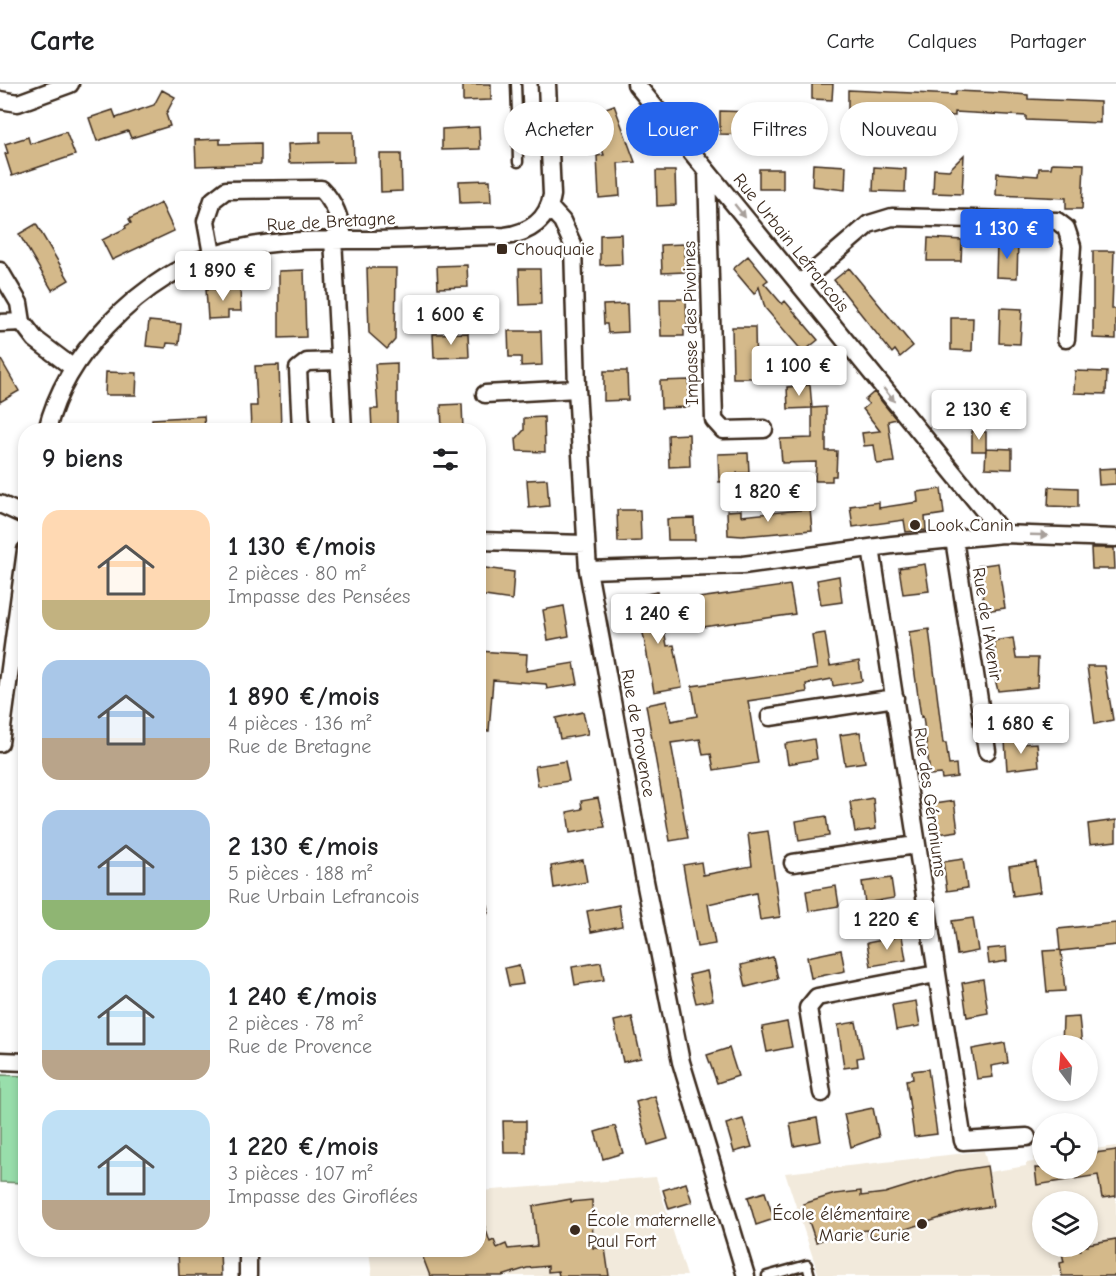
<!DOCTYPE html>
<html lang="fr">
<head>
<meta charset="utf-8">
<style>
	:root { --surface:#fff; --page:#f2f2f2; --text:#202124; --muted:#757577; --line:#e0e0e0; --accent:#2563eb }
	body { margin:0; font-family:"Comic Neue",sans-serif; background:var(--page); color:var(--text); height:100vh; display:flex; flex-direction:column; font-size:22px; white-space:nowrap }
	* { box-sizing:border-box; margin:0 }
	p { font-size:20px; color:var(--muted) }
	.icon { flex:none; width:33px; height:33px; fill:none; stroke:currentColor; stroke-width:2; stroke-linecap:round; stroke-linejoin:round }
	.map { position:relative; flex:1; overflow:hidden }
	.side { position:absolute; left:18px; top:339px; width:468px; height:834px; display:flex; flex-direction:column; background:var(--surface); border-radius:24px; box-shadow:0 3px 9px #0003 }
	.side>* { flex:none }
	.hud { position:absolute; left:504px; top:18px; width:522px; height:54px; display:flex; gap:12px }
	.needle { width:39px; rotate:344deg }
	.controls { position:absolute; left:1032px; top:951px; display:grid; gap:12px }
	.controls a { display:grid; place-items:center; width:66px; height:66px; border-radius:50%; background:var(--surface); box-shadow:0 3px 9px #0003; font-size:30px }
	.price { position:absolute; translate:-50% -51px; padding:0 14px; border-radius:6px; background:#fff; color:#222; font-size:20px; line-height:39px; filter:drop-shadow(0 2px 3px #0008) }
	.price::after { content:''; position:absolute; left:50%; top:36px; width:18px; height:14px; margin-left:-9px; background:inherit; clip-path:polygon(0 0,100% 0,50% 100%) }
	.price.on { background:var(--accent); color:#fff }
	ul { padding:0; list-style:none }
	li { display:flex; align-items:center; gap:18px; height:150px; padding:0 24px }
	li span { display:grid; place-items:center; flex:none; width:168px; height:120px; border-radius:18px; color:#555 }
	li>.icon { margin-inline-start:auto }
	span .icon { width:72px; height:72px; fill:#fffc; stroke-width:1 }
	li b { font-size:26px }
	h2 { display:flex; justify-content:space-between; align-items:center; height:72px; padding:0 24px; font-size:26px }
	.chip { padding:0 21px; border-radius:27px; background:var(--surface); box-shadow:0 3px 9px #0003; font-size:21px; line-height:54px }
	.chip.on { background:var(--accent); color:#fff }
	header { display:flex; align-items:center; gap:36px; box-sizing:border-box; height:84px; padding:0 30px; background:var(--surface); border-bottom:2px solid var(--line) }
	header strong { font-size:28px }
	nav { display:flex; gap:33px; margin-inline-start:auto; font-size:21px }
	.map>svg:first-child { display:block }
	.built { fill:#f2eadc; fill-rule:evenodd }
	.green { fill:#98deab; stroke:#6a8464; stroke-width:1.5 }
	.building { fill:#d4b98a; stroke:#3b2a1e; stroke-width:1.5 }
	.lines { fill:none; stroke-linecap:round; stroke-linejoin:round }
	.lane-casing { stroke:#3b2a1e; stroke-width:13 }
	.street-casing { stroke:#3b2a1e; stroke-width:21 }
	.lane { stroke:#fff; stroke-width:8 }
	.street { stroke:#fff; stroke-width:16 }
	.oneway { fill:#a79f9a }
	.poi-dot { fill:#3b2a1e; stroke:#fff; stroke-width:2 }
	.labels { text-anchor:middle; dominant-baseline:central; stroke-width:5; stroke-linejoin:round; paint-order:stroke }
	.street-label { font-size:18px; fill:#3b2a1e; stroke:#fff }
	.poi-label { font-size:18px; fill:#3b2a1e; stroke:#fff; text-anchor:start }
</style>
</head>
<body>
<header>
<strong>Carte</strong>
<nav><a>Carte</a><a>Calques</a><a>Partager</a></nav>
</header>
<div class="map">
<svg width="1116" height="1192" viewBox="0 0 1116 1192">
	<rect width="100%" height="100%" fill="#fff"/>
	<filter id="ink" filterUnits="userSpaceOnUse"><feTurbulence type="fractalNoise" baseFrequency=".0167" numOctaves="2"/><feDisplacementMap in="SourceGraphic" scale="12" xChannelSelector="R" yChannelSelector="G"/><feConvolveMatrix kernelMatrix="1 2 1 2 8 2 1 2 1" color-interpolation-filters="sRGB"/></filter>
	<g filter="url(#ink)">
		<path class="built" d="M1116 1062V1192H819L785 1089 984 1067 989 1088 1026 1082V1079L1034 1078 1033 1073 1042 1072V1084H1088V1066ZM1042 1118H1088V1162H1042Z
			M656 1093 687 1192H372L369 1166H478L481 1107Z"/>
		<path class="green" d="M0 991 25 992V1099L0 1098Z"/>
		<path class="building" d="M463 0H491V16L463 17Z
			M812 0H833L832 16 812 15Z
			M162 6 175 13 166 30 170 42 131 54 128 47 97 57 89 34 113 26 116 34 154 21Z
			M848 6 955 11 956 7 1002 9 1028 11V15L1100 18V39L1026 36V32L955 28V32L848 27Z
			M614 21 635 78 618 79 620 112 599 114 597 72 604 71 590 30Z
			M720 27 752 28V51L720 50Z
			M479 43 480 65 442 66V45Z
			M66 48 75 71 12 92 5 70 8 69 5 60 28 53 30 60Z
			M320 48H353L354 78 289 79 288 60 320 59Z
			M220 55V60L261 59V80L196 82 195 56Z
			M380 70H401L402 107 381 108Z
			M964 71 962 110 933 109 934 85 949 86Z
			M1052 79 1084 80 1082 125H1066V114L996 111 997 89 1038 92 1039 84H1051Z
			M813 80 846 82 845 106 812 102Z
			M874 83 906 85 905 108 873 107Z
			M759 85H783V105H759Z
			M656 87H675L676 121 657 122Z
			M490 96 491 118 460 119 459 97Z
			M161 119 174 147 112 176 102 156 126 144 125 142 131 139 129 135Z
			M36 140 69 196 52 206 19 150Z
			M621 150 622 180 600 181V151Z
			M928 154 962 156 961 177H927Z
			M997 158H1018L1017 194 996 193Z
			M684 160 685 188 662 189 661 161Z
			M1093 167H1114L1112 225H1116V255L1093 254Z
			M748 172 768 196 764 199 782 220 785 217 818 256 803 268 765 224 759 203 754 210 733 185Z
			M467 181 468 203 438 204 437 182Z
			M367 184H396L395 256 387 265 369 249Z
			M849 184 913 262 900 273 895 266 892 269 834 196Z
			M519 185H540L541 220 520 221Z
			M304 186 306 253 279 254V187Z
			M240 204 241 227H228V234L208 235 206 205Z
			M660 215H686L687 244H684V252H661Z
			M627 220 628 248 608 249 607 240H604L603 221Z
			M1000 224 1022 225 1020 260 999 259Z
			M951 234H973L972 267 951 266Z
			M149 237 181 240 179 260 167 259 166 264 146 262Z
			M732 243H755L756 294H733Z
			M508 247H541L542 281 521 282V273H509Z
			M468 249 469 273 434 274 433 250Z
			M0 274 19 307 0 318Z
			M397 279V346H372L371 325H378L375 280Z
			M279 281 281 345H251L250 322H257L255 282Z
			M604 287H627L628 316 604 317Z
			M1075 287 1107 288 1106 310 1074 309Z
			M106 288 137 289 136 311H105Z
			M689 296V323L661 324 660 297Z
			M810 301 812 324 788 325 787 303Z
			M874 308 896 335 888 337 894 378 877 380 874 361 864 362 862 349 880 347 863 325 869 320 865 316Z
			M956 312 972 331 959 342 943 323Z
			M462 320 463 346H442L441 321Z
			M826 323V367H837L836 392H832V397H815L816 378 782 379 780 355 812 354V324Z
			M204 332 205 346H152V335Z
			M544 333 545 368 517 367 516 355 524 346V334Z
			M972 347 986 348V367H972Z
			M689 350 690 382 669 383 668 351Z
			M986 364 1012 365V385L985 384Z
			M748 369 749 389H737V397L719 398 718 370Z
			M1116 384V400L1099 401 1098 385Z
			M547 395 549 422 529 424 527 396Z
			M1049 403 1078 404V423L1048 422Z
			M941 405 944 430 925 433 926 446 906 448 904 436 853 443 850 422 879 418V424L918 418 917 408Z
			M810 425 812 446 742 452 728 451 727 427 741 426V432Z
			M617 426H640L641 457 618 458Z
			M694 434 695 456H668L667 435Z
			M1091 464H1114L1115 485H1092Z
			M998 479 1005 524 985 527 978 482Z
			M925 480 929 507 903 510 899 484Z
			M478 483 514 488 512 516 478 511Z
			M839 492 842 518 821 521 817 496Z
			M790 501 795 530 703 543 699 514Z
			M657 508 667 562 674 561 682 603 654 608 636 512Z
			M564 522 569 552 548 556 543 526Z
			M929 545 943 659H946L949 681 956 680 957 693 942 695 941 690 930 691 923 632 921 633 909 548Z
			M825 549 830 582 859 577 862 597 833 602 832 595 806 600 807 608 748 617 758 679 714 686 711 670 703 671 700 655 671 659 688 754 670 757 646 621 667 617 671 637 697 632 692 602 817 585 812 551Z
			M1013 554 1016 574H1038L1037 603 998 607 991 579H995L996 574 994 557Z
			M478 567 527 570 526 587 574 579 578 600 547 605 546 600 493 596 489 647H478Z
			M1087 582H1104L1113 636 1095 640Z
			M583 628 588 650 560 655 556 634Z
			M860 648 865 678 845 681 840 651Z
			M814 655 817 675 788 680 785 660Z
			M1018 655 1019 660 1037 659 1039 682 1007 686 1005 657Z
			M565 677 569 697 538 702 535 682Z
			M598 714 605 743 570 749 567 728 582 725 581 717Z
			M873 714 876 745 855 748 850 718Z
			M954 717 958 747 938 750 934 720Z
			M826 732 829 752 799 757 796 737Z
			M1116 736V757L1090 760 1088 740Z
			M768 747 780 833 760 836 756 809 708 820 715 860 697 863 683 781 701 778 703 791 752 782 748 750Z
			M963 775 967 804 947 807 943 778Z
			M583 776 587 798 554 804 551 782Z
			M1036 778 1040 808 1013 812 1009 782Z
			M891 794 894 814 865 819 862 798Z
			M836 802 839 822 809 827 806 807Z
			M619 821 622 842 591 848 587 827Z
			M973 834 978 867 957 871 952 837Z
			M1116 839V861L1061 867 1065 907 1047 908 1043 867 1060 866 1058 845Z
			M902 852 906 876 871 882 867 859Z
			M1006 863 1007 877 989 880 987 865Z
			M841 866 845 887 811 894 807 873Z
			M773 873 778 895 746 903 741 881Z
			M601 878 604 896 575 901 572 883Z
			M519 881 523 900 509 902 505 884Z
			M707 887 713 916 696 919 689 891Z
			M983 895 988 929 967 933 962 899Z
			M916 917 920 942 896 946 892 921Z
			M632 933 641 974 623 978 614 937Z
			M1079 933 1082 962H1062L1063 934Z
			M787 938 792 963 767 968 762 943Z
			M856 938 863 973 857 974 858 982 844 984 838 941Z
			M1005 959 1008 979 991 982 993 993 977 995 972 965Z
			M729 964 738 992 717 999 707 971Z
			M928 985 937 1050 914 1053 906 996 913 995 912 987Z
			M655 1012 668 1055 648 1061 636 1018Z
			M873 1024 879 1053 851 1063 844 1030Z
			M817 1034 821 1057 794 1062 790 1039Z
			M743 1035 752 1063 734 1068 726 1040Z
			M503 1037H526V1069H504Z
			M615 1042 623 1069 603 1075 595 1048Z
			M1116 1066V1112L1102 1114 1098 1091 1037 1101 1035 1084 1088 1085V1070Z
			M987 1082 993 1122 965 1126 894 1149 868 1152 867 1146 843 1149 816 1158 803 1120 835 1110 861 1107V1112L885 1109 956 1087Z
			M686 1099 692 1118 669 1125 663 1106Z
			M765 1108 774 1135 756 1141 748 1113Z
			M571 1115V1118L592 1116 593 1164H605L609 1192H559L558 1187 548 1188V1182L527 1184 502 1192H430L420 1166H478V1133L481 1132 490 1158 494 1156 497 1164 506 1160 508 1165 537 1162 533 1122Z
			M1116 1155V1192H1062L1060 1179 1064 1178 1062 1169 1081 1166 1080 1162H1088V1160Z
			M178 1166H220L221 1192H179Z"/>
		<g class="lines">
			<defs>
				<path id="lane" d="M516 0 517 28 547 27
					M517 28 518 78
					M767 1192 807 1181 810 1192"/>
				<path id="street" d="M636 0 1003 450 1116 454
					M0 16 18 19 70 0
					M707 87 714 336 723 346 764 345
					M550 124 562 137 573 161 577 305 588 486 645 797 681 978 746 1192
					M333 154 343 346
					M212 170 206 137 213 116 226 106 321 105C335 119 340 134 343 154
					M0 187 19 219 22 238 35 255 72 283
					M799 200 869 140 892 133 1057 137 1066 144 1072 162 1066 255
					M0 239 22 238
					M485 310 577 305
					M47 346C57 305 78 272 107 242 184 160 259 155 364 156 411 156 458 152 505 152 529 149 548 136 552 111L547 0
					M301 346 298 285 307 278 338 277
					M0 420 26 432
					M954 455 987 667
					M478 457 586 460
					M871 464 963 1057 1027 1053
					M588 486 743 481 892 461 1003 450
					M770 633 895 614
					M0 659 26 466
					M793 779 916 761
					M478 825H479
					M0 977 26 978
					M822 1009 808 924 817 913 936 890
					M248 1166V1192"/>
			</defs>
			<use href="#lane" class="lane-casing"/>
			<use href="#street" class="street-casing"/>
			<use href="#lane" class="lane"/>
			<use href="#street" class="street"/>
		</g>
		<defs><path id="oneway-solid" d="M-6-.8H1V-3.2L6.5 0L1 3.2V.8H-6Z" transform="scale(1.5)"/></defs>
		<g class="oneway">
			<use href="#oneway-solid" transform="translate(740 127) rotate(51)"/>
			<use href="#oneway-solid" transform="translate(889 311) rotate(51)"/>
			<use href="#oneway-solid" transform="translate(1039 451) rotate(2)"/>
		</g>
	</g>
	<g class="poi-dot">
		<rect x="496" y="159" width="12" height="12" rx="3"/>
		<circle cx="915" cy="441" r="6"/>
		<circle cx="922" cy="1140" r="6"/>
		<circle cx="575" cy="1146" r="6"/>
	</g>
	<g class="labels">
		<g class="street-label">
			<text transform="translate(331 138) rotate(-3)">Rue de Bretagne</text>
			<text transform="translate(791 159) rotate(51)">Rue Urbain Lefrancois</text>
			<text transform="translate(691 239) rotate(-91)">Impasse des Pivoines</text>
			<text transform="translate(987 540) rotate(81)">Rue de l'Avenir</text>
			<text transform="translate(638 649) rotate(80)">Rue de Provence</text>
			<text transform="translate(930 718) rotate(82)">Rue des Géraniums</text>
		</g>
		<g class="poi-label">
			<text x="514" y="165">Chouquaie</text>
			<text x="927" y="441">Look Canin</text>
			<text x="910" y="1130" text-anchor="end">École élémentaire<tspan x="910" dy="21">Marie Curie</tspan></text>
			<text x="587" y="1136">École maternelle<tspan x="587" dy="21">Paul Fort</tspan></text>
		</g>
	</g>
</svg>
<div class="controls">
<a><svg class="needle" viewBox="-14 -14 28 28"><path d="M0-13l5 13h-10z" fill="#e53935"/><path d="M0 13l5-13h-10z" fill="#757577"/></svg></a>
<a><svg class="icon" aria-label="locate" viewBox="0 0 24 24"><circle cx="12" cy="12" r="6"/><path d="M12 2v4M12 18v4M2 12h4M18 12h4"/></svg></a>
<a><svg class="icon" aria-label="layers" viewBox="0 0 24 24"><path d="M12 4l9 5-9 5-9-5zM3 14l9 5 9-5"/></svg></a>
</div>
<b class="price on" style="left:1007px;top:176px">1 130 €</b>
<b class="price" style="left:223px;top:218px">1 890 €</b>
<b class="price" style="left:451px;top:262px">1 600 €</b>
<b class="price" style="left:799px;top:313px">1 100 €</b>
<b class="price" style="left:979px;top:357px">2 130 €</b>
<b class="price" style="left:768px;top:439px">1 820 €</b>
<b class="price" style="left:658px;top:561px">1 240 €</b>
<b class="price" style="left:1021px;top:671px">1 680 €</b>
<b class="price" style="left:887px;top:867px">1 220 €</b>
<div class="hud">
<a class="chip">Acheter</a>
<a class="chip on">Louer</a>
<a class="chip">Filtres</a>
<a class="chip">Nouveau</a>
</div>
<section class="side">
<h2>9 biens<svg class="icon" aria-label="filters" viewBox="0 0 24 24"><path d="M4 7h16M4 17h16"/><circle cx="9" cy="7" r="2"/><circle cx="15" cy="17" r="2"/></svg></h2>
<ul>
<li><span style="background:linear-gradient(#ffd9b3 75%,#c2b280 0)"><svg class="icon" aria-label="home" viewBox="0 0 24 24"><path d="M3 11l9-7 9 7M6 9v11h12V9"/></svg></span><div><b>1 130 €/mois</b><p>2 pièces · 80 m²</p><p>Impasse des Pensées</p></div></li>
<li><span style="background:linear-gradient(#a9c7e8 65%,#b9a48a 0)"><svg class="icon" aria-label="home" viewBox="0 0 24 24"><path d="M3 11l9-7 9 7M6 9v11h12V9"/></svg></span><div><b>1 890 €/mois</b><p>4 pièces · 136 m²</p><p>Rue de Bretagne</p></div></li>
<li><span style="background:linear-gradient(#a9c7e8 75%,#8fb573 0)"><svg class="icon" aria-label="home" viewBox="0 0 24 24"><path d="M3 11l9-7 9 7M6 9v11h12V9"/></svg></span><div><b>2 130 €/mois</b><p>5 pièces · 188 m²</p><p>Rue Urbain Lefrancois</p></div></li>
<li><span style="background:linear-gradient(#bfe0f5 75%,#b9a48a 0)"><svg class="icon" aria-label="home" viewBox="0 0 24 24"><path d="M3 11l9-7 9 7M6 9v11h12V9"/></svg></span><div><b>1 240 €/mois</b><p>2 pièces · 78 m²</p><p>Rue de Provence</p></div></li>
<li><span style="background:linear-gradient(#bfe0f5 75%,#b9a48a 0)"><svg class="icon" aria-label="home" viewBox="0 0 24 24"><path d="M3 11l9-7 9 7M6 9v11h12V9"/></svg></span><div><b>1 220 €/mois</b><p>3 pièces · 107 m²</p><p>Impasse des Giroflées</p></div></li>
</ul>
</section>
</div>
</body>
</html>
